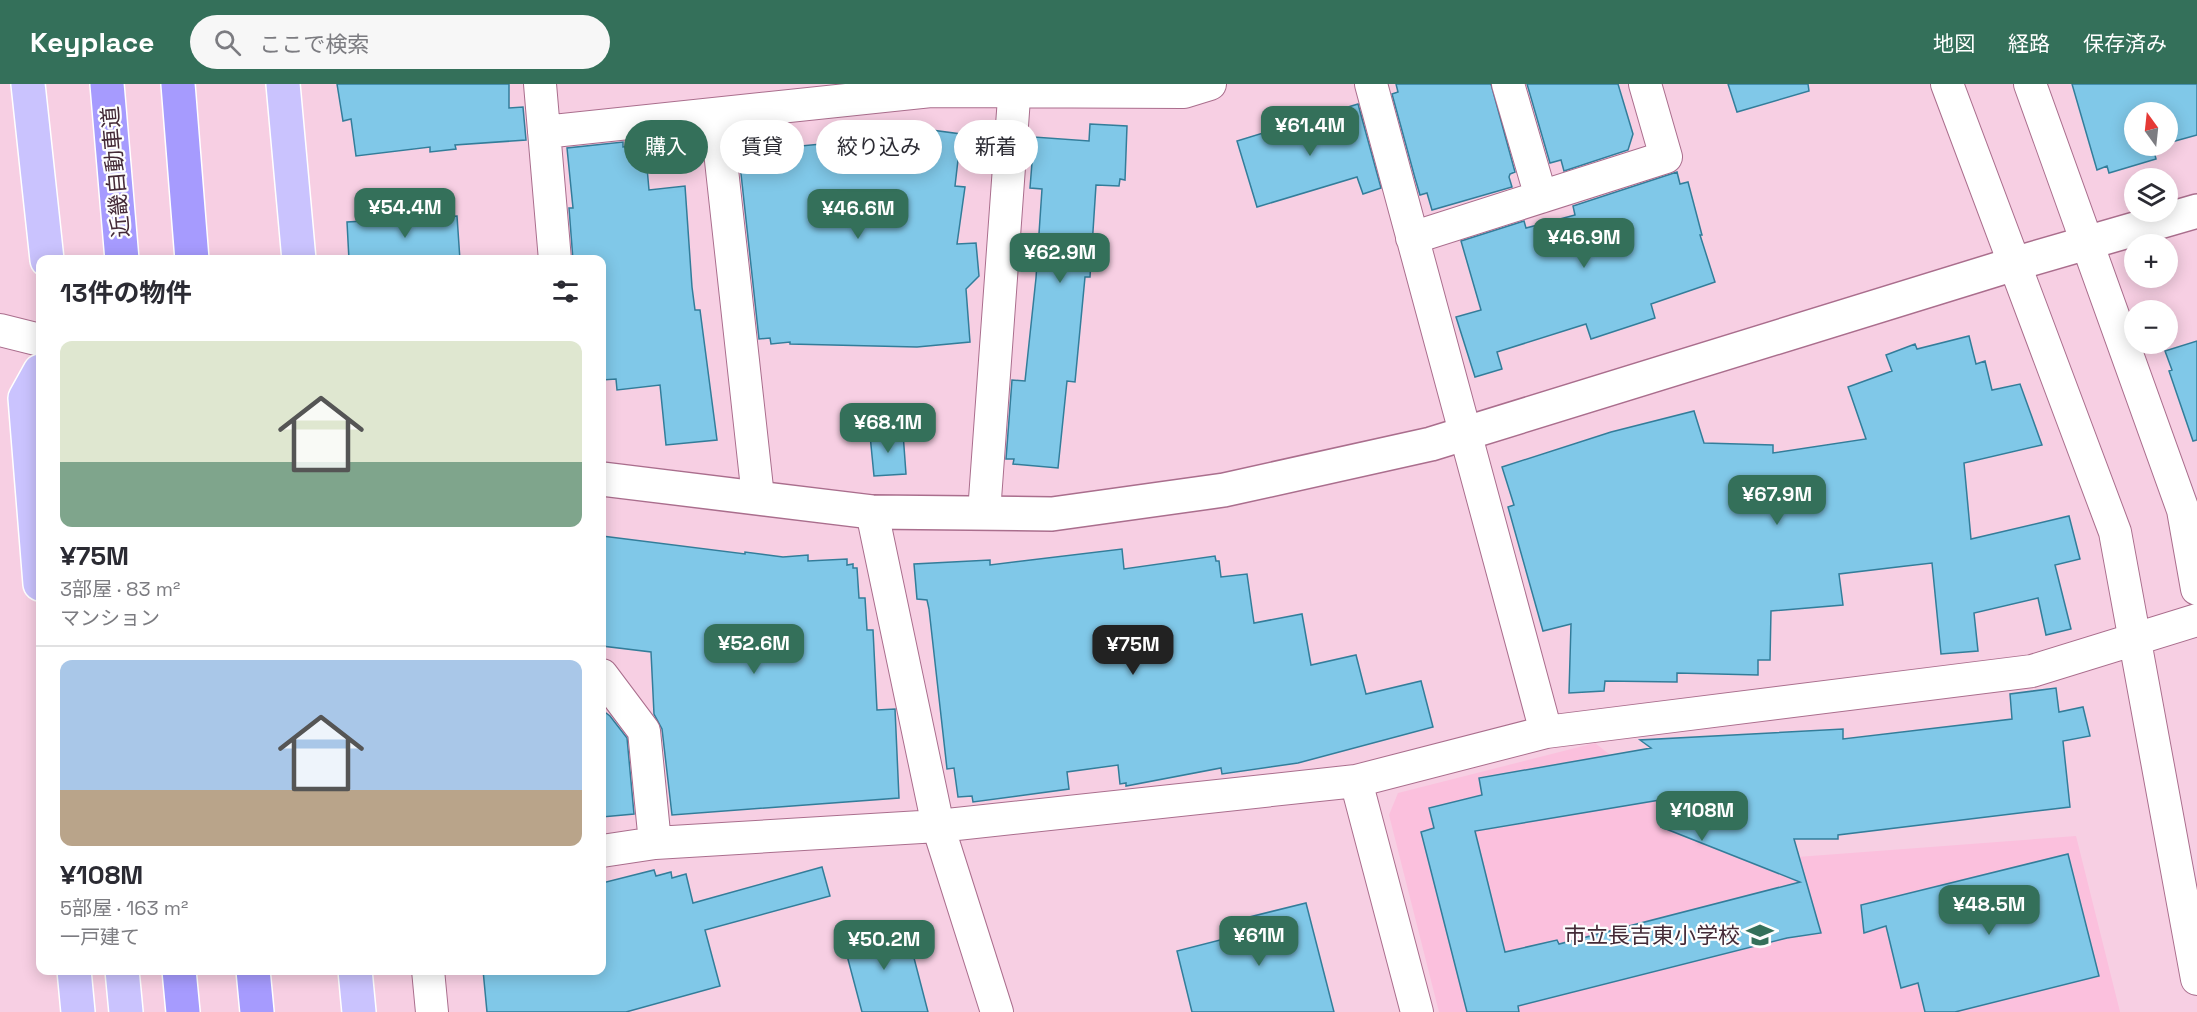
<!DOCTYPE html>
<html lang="ja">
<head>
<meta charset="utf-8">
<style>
	:root { --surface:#fff; --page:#f7f7f7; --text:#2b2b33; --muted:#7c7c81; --line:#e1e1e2; --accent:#34705a }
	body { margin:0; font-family:"Space Grotesk","Noto Sans JP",sans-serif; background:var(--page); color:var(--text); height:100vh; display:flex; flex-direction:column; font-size:22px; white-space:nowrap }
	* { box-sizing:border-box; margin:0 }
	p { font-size:20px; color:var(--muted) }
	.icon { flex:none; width:33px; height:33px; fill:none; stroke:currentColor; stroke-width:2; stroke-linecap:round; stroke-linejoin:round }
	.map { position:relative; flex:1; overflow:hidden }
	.sheet { position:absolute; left:36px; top:171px; width:570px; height:720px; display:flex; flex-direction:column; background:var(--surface); border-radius:12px; box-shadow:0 3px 15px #0003 }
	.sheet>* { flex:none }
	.hud { position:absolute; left:624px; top:36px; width:570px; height:54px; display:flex; gap:12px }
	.needle { width:39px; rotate:345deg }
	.fabs { position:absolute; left:2124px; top:18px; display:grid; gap:12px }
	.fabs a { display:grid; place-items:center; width:54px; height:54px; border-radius:50%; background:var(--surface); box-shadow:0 3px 15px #0003; font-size:30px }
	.price { position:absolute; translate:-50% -51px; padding:0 14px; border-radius:12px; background:var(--accent); color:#fff; font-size:20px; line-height:39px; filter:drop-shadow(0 2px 3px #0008) }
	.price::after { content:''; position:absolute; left:50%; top:36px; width:18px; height:14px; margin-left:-9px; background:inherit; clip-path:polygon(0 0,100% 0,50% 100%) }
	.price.current { background:#222; color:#fff }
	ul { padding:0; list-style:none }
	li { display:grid; align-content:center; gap:12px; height:318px; padding:0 24px }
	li+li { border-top:2px solid var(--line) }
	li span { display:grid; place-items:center; height:186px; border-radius:12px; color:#555 }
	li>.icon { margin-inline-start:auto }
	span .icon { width:108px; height:108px; fill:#fffc; stroke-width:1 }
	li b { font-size:26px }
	h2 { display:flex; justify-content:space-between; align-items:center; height:72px; padding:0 24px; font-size:26px }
	.pill { padding:0 21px; border-radius:27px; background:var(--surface); box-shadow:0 3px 15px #0003; font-size:21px; line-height:54px }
	.pill.current { background:var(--accent); color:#fff }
	header { display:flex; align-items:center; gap:36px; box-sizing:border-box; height:84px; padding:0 30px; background:var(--accent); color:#fff }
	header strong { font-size:28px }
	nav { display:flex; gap:33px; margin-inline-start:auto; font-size:21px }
	.search { width:420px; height:54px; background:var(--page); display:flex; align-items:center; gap:15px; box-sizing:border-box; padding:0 21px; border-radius:33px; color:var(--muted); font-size:22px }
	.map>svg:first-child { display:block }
	.built { fill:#fbc0dd }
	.building { fill:#80c8e8; stroke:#337d9a; stroke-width:1.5; fill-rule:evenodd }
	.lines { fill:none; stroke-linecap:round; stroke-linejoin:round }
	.minor-casing { stroke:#aa6e8d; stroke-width:34 }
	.tertiary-casing { stroke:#aa6e8d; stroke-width:36 }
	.primary-casing { stroke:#fff; stroke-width:36 }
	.motorway-casing { stroke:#fff; stroke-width:36 }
	.minor { stroke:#fff; stroke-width:32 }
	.tertiary { stroke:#fff; stroke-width:33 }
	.primary { stroke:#cac3fe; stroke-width:33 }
	.motorway { stroke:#a69bfe; stroke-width:33 }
	.labels { text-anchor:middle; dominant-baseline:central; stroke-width:4.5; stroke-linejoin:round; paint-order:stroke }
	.street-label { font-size:22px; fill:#442a37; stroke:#fdfdfd }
	.poi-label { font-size:22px; fill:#442a37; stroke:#fdfdfd; text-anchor:end }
</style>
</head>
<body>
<header>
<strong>Keyplace</strong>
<div class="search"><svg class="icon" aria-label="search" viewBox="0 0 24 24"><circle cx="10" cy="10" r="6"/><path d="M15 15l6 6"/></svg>ここで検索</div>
<nav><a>地図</a><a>経路</a><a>保存済み</a></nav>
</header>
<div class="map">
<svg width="2197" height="928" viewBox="0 0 2197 928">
	<rect width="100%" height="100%" fill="#f7cfe3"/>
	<path class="built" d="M1595 659 1670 718 1784 774 2076 752 2120 928H1439L1389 731 1398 709Z"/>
	<path class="building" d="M337 0H509V24L523 23 526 56 455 61 456 65 430 68V63L356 72 351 35 343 37Z
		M1396 0H1491L1515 88 1510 90 1509 93 1512 103 1432 126 1427 109 1420 111 1415 94 1392 10 1398 8Z
		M1527 0H1618L1633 50 1628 66 1564 87 1561 76 1550 79Z
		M1728 0H1808L1809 7 1737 28Z
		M2072 0H2197V51L2168 59V28H2134V62H2160L2153 63 2156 75 2109 89 2107 82 2097 86Z
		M1358 20 1381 104 1363 110 1357 93 1257 123 1237 57Z
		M1090 40 1127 42 1125 96 1120 95 1119 102 1096 101 1090 193H1085L1075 298 1067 297 1058 384 1013 380 1014 375H1006L1012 296 1025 297 1036 194 1042 105 1030 104 1034 53 1089 57Z
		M894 41 961 50 955 102 965 103 957 160 976 159 979 192 966 205 970 258 917 263 790 260V258L771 260 770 254 759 255 737 53 780 49 781 64 892 53Z
		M623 58V63L645 61 649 106 685 102 692 203 695 226H700L717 356 666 361 660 301 617 306 616 295 602 296V176H573L569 124H573L567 64Z
		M1677 88 1680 100 1688 98 1702 151H1700L1715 198 1651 220 1655 234 1591 255 1586 240 1497 268 1502 285 1475 293 1456 233 1481 226 1461 157 1524 137 1526 144 1575 131 1573 122Z
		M457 132 460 176H349L347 138Z
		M1969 252 1976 280 1985 277 1992 306 2020 300 2042 361 1964 379 1971 455 2069 432 2080 475 2055 481 2071 545 2046 551 2038 514 1974 529 1978 567 1941 570 1932 479 1906 482 1839 490 1843 521 1771 527 1770 576H1758V591L1677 589V598L1605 597 1604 607 1569 609 1571 540 1543 547 1508 423 1514 421 1502 383 1611 348 1694 327 1704 359 1773 361V369L1866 355 1848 303 1892 287 1886 271 1915 260 1917 265Z
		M2197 257V356L2193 357 2169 287 2172 286 2165 267Z
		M903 349 906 390 874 392 870 351Z
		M602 452 745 470V468L783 473 808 471V477L847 475V481L853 480V484H857L859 514H865L867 546H873L877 626 895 625 899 714 672 731 662 645 654 630 651 568 602 562Z
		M1122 465 1124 485 1215 472 1216 477H1219L1221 493 1247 490 1254 539 1302 530 1311 581 1356 571 1366 610 1421 597 1433 643 1298 679 1222 690 1221 684 1126 702V699L1120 700 1118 681 1067 688 1069 705 973 718 972 712 958 713 954 684 947 685 929 525 927 516 917 515 914 480 990 476V481Z
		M2056 604 2059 628 2083 623 2090 652 2063 657 2070 723 1838 751V755H1794L1821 849 1787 854 1518 922 1519 928H1467L1421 748 1434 744 1429 724 1482 711 1479 694 1651 664 1640 656 1843 645V655L2012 635 2010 610ZM1672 714 1661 743 1800 798 1559 860 1557 856 1505 868 1475 747Z
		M602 626 610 632 627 654 634 730 602 733Z
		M2068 770 2099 892 1955 928H1925L1918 899 1901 904 1886 842 1864 849 1861 821Z
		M822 783 830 812 705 846 720 902 626 928H487L483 886H602V799L654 786 656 792 671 788 672 794 686 790 693 819Z
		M1306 819 1334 928H1192L1177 867 1232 853 1229 838Z
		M878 839 882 854 907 847 928 928H862L841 849Z"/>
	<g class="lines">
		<defs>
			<path id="minor" d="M540 0 555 176
				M1371 0 1546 648
				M1508 0 1541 113
				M1947 0 2115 448 2197 895
				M2030 0 2183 426 2197 505
				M716 31 758 413
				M544 48 931 7 1184 8 1210 0
				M1412 154 1666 73 1645 0
				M0 246 40 256
				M872 428 938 742 997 928
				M984 429 1015 0
				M602 591 644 647 655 759
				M1356 697 1417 928
				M602 767 655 759 938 742 1356 697 1546 648 2032 587 2197 536
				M428 886 432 928"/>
			<path id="tertiary" d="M602 395 872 428 1052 430 1224 406 1431 360 2014 180 2197 127"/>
			<path id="primary" d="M28 0 47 176
				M283 0 299 176
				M40 287 25 314 40 500
				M74 886 78 928
				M122 886 126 928
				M355 886 359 928"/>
			<path id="motorway" d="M107 0 122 176
				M178 0 192 176
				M179 886 183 928
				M253 886 257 928"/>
		</defs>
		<use href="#minor" class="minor-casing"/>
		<use href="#tertiary" class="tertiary-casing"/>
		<use href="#primary" class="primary-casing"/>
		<use href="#motorway" class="motorway-casing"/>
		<use href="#minor" class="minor"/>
		<use href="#tertiary" class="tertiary"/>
		<use href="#primary" class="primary"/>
		<use href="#motorway" class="motorway"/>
	</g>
	<defs>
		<symbol id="school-bare" viewBox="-9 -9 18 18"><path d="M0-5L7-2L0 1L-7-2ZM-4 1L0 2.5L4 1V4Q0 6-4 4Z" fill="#34705a" stroke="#fdfdfd" stroke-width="2.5" paint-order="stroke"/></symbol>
	</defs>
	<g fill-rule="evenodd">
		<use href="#school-bare" x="1741" y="832" width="38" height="38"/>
	</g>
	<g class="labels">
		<g class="street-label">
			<text transform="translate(115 88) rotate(-95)">近畿自動車道</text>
		</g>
		<g class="poi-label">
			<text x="1740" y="851">市立長吉東小学校</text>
		</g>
	</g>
</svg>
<div class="fabs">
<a><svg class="needle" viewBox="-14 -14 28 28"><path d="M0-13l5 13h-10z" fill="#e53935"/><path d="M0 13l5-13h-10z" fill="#7c7c81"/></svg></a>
<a><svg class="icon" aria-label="layers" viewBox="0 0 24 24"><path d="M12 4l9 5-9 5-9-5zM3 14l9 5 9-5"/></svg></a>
<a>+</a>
<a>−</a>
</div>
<b class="price" style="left:1310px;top:73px">¥61.4M</b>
<b class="price" style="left:405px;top:155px">¥54.4M</b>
<b class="price" style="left:858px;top:156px">¥46.6M</b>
<b class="price" style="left:1584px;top:185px">¥46.9M</b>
<b class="price" style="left:1060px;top:200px">¥62.9M</b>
<b class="price" style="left:888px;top:370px">¥68.1M</b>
<b class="price" style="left:1777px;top:442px">¥67.9M</b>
<b class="price" style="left:754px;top:591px">¥52.6M</b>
<b class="price current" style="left:1133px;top:592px">¥75M</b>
<b class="price" style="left:1702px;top:758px">¥108M</b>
<b class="price" style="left:1989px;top:852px">¥48.5M</b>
<b class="price" style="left:1259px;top:883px">¥61M</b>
<b class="price" style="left:884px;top:887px">¥50.2M</b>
<div class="hud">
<a class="pill current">購入</a>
<a class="pill">賃貸</a>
<a class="pill">絞り込み</a>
<a class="pill">新着</a>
</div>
<section class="sheet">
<h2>13件の物件<svg class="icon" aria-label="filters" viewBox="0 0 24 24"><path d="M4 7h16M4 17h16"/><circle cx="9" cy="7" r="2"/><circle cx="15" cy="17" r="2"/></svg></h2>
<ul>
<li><span style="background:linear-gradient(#dfe7d0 65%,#7fa58c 0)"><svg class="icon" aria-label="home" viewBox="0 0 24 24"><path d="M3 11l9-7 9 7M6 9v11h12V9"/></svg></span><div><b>¥75M</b><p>3部屋 · 83 m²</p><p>マンション</p></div></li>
<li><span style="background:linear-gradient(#a9c7e8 70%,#b9a48a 0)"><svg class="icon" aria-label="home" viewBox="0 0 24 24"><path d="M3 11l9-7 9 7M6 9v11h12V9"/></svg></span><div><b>¥108M</b><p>5部屋 · 163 m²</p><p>一戸建て</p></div></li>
</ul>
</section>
</div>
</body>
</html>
